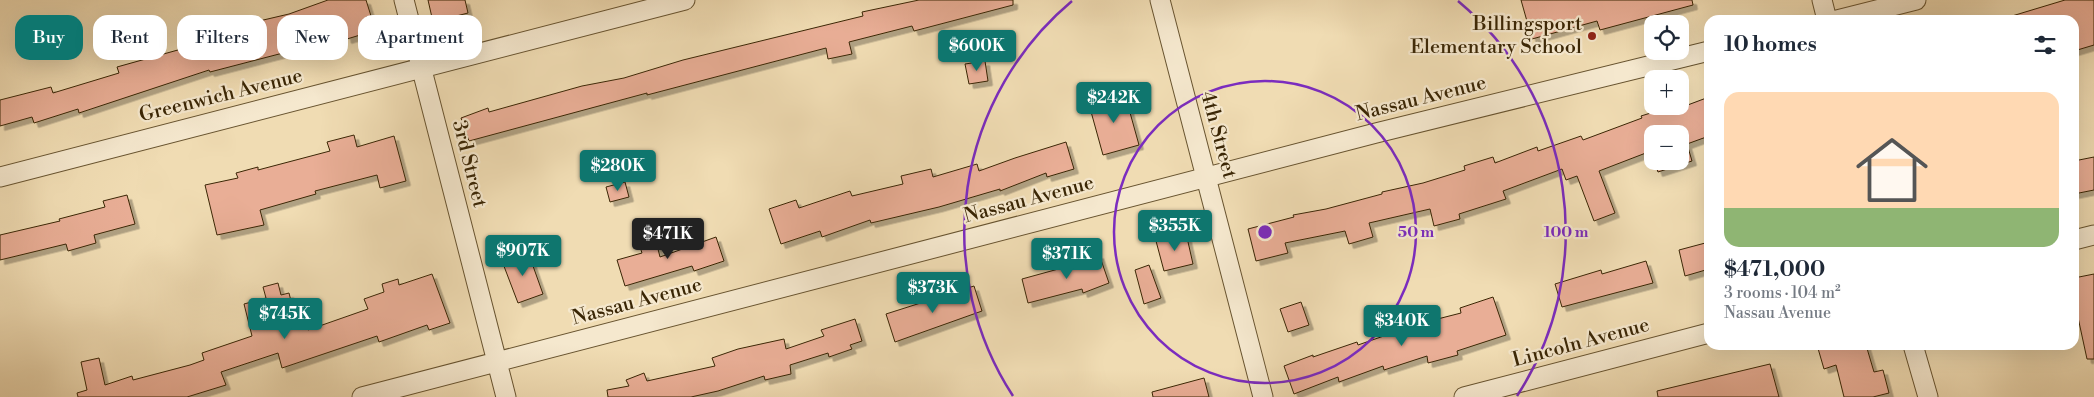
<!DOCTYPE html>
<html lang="en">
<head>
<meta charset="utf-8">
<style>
	:root { --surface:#fff; --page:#f6f6f7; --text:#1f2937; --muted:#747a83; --accent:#0f766e }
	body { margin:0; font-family:"Libre Bodoni",serif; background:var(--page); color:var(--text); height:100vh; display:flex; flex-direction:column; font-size:19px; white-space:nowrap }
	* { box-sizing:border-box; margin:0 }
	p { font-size:16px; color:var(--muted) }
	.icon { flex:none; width:28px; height:28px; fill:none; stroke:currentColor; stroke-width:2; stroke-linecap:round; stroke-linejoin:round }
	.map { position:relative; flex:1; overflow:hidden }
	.sheet { position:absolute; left:1704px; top:15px; width:375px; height:335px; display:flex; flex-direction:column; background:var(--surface); border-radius:15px; box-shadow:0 5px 20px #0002 }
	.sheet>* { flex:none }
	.hud { position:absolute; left:15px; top:15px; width:475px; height:45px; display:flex; gap:10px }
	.tools { position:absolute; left:1644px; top:15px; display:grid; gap:10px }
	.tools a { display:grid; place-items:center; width:45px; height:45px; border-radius:10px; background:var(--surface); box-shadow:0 5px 20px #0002; font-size:25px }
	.price { position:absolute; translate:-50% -42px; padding:0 11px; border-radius:5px; background:var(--accent); color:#fff; font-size:16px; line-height:32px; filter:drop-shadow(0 1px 2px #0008) }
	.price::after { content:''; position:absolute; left:50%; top:30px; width:15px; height:11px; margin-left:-8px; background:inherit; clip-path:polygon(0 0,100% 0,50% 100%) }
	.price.on { background:#222; color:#fff }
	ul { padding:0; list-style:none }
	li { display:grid; align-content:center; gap:10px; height:265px; padding:0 20px }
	li span { display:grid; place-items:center; height:155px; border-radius:15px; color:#555 }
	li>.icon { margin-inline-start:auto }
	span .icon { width:90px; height:90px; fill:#fffc; stroke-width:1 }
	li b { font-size:21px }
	h2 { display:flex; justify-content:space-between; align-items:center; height:60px; padding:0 20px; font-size:21px }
	.chip { padding:0 18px; border-radius:15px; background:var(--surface); box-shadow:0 5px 20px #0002; font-size:18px; line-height:45px }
	.chip.on { background:var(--accent); color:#fff }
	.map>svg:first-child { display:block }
	.building { fill:#e9ae96; stroke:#3a2605; filter:url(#shadow) }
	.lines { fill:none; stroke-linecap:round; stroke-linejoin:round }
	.street-casing { stroke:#685430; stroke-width:21 }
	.street { stroke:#f5e8ce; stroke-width:19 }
	.ring { fill:none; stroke:#7b2cbf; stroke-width:2.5 }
	.poi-dot { fill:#8f2418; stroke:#f5e8ce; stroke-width:2 }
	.labels { text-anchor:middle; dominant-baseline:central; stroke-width:4.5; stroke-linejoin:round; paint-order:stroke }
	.poi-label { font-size:20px; fill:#3a2605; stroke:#f5e8ce; text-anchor:end }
	.street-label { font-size:20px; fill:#3a2605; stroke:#f5e8ce }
	.centre { fill:#7b2cbf; stroke:#f5e8ce; stroke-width:2.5 }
	.ring-label { font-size:15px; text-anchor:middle; font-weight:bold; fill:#7b2cbf; stroke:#f5e8ce; stroke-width:4.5; stroke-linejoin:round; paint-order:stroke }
</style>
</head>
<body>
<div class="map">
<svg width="2094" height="397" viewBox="0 0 2094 397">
	<defs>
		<filter id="shadow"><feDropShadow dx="4.5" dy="4.5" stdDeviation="0" flood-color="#0004"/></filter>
	</defs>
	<rect width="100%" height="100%" fill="#f0dcb3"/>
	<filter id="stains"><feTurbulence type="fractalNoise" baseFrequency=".004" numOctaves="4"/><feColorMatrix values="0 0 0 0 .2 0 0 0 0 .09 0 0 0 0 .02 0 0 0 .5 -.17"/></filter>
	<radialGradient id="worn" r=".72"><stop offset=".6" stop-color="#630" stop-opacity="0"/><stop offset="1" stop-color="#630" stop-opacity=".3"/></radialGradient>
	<path class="building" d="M328 0H366L371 16 366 17 370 32 347 39 345 31 283 53 210 72 209 70 79 113 78 109 34 123 32 117 0 126V100L51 87 53 93 119 73 117 67 185 48 186 53 245 36 242 25 289 14Z
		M428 0H465L468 13 433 22Z
		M919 0H1013V5L914 31 912 26 849 42 852 54 828 59 826 48 647 95V93L469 141 461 118 488 108 489 112 582 86 624 78 683 60 863 16 862 12Z
		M1521 0H1692L1693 5 1600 30 1597 21 1532 39Z
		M2065 0H2094V45L2074 51V20H2012V16Z
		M985 61 988 81 969 84 965 64Z
		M1124 91 1139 145 1103 155 1090 108 1104 104 1102 97Z
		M1709 97V136L1687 144 1692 161 1658 172 1654 161H1680V134H1652V155L1651 151 1599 171 1615 213 1594 221 1577 176 1566 180 1562 169 1503 191 1506 199 1459 214 1460 219 1434 226 1430 209 1369 223 1373 237 1349 244 1345 231 1285 243 1288 253 1256 261 1248 229 1294 217 1293 215 1326 209 1382 194V192L1423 183 1465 170 1464 166 1493 157 1495 163 1537 147 1538 151 1581 136 1583 140 1642 118 1641 116 1673 106H1685Z
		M354 135 357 147 394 136 406 181 380 188 377 175 315 191 316 194 260 210 264 225 217 235 205 185 238 178 236 173 258 167V170L330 151 327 142Z
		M1066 142 1074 169 1047 177 1046 173 1000 191V189L939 207 871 223 870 220 822 237 820 231 781 244 769 209 796 200 799 208 850 191 852 196 903 184 901 176 931 169 933 177 977 164 979 171 1015 158Z
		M2094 157V190L2074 194V161Z
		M625 182 629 197 610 202 606 187Z
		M127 195 135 224 94 235 96 243 68 251 66 244 0 260V235L60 221 59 219 105 207 103 201Z
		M1186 233 1193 264 1164 271 1156 241Z
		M655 237 660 257 716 237 724 261 694 271 692 266 625 286 617 260 642 253 638 241Z
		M1709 242V269L1685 276 1679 250Z
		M528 252 543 294 518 303 502 261Z
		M1099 254 1109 283 1083 293 1082 289 1028 303 1022 279 1062 268Z
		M1646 261 1653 283 1562 307 1555 284 1601 270 1602 274Z
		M1149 265 1161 298 1144 304 1135 270Z
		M432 274 450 323 429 330 427 325 379 342 377 336 282 368 278 353 221 372 226 385 187 397H78L77 393 87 390 81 362 99 358 105 385 132 376 133 380 190 365 204 360 202 353 252 336 244 304 266 298 263 287 278 283 281 295 289 293 295 317 303 314 308 330 368 309 364 299 384 292 382 284 398 279 399 285Z
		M2094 274V359H2087L2074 299V278Z
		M974 286 982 311 895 342 886 314Z
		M1493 297 1506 335 1457 351 1458 355 1428 363 1427 356 1384 370 1383 366 1339 382 1338 377 1294 394 1284 366 1313 355V357L1357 342 1358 345 1418 324 1461 313 1460 308Z
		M1301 302 1309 325 1288 332 1280 309Z
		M855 319 862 341 850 345 852 349 829 357 828 353 790 365 791 374 765 380 764 376 718 391 691 397H608L607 390 629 386 626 380 644 373 647 381 715 366 712 358 738 349 784 339 786 349 824 336 821 330Z
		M1817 345H1866L1874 372 1883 370 1889 393 1873 397H1844L1836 365 1824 369Z
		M1770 364 1779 397H1658L1657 391Z
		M1204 378 1209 397H1153L1152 392Z"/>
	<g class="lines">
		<defs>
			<path id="street" d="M404 0 506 397
				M1160 0 1263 397
				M1822 0 1827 20
				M1837 20 1916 0
				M0 177 685 0
				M2074 240 2094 235
				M1913 345 1928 397
				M362 397 1376 133 1709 51
				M1464 397 1709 333"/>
		</defs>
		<use href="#street" class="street-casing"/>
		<use href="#street" class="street"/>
	</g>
	<g class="ring">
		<circle cx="1265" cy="232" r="151"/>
		<path d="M1013 396A301 301 0 0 1 1072 1M1458 1A301 301 0 0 1 1517 396"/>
	</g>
	<circle class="poi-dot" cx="1592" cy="36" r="5"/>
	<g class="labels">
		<g class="poi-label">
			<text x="1582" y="24">Billingsport<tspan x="1582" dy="23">Elementary School</tspan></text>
		</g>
		<g class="street-label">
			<text transform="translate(221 96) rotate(-14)">Greenwich Avenue</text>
			<text transform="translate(1421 99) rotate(-14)">Nassau Avenue</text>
			<text transform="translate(1218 135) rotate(75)">4th Street</text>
			<text transform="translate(469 164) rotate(76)">3rd Street</text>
			<text transform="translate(1029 200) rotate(-15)">Nassau Avenue</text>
			<text transform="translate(637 302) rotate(-15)">Nassau Avenue</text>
			<text transform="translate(1581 343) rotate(-15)">Lincoln Avenue</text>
		</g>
	</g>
	<circle cx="1265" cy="232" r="8" class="centre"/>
	<g class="ring-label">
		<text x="1416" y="237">50 m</text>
		<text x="1566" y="237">100 m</text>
	</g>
	<rect width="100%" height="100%" filter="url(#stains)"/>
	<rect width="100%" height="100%" fill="url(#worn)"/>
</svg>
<div class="tools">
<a><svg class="icon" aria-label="locate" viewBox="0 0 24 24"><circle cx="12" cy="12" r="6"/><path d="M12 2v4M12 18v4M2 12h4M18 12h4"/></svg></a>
<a>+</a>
<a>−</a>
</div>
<b class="price" style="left:977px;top:72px">$600K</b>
<b class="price" style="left:1114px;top:124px">$242K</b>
<b class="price" style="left:618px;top:192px">$280K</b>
<b class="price" style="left:1175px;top:252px">$355K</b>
<b class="price on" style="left:668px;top:260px">$471K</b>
<b class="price" style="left:523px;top:277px">$907K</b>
<b class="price" style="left:1067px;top:280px">$371K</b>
<b class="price" style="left:933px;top:314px">$373K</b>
<b class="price" style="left:285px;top:340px">$745K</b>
<b class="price" style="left:1402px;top:347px">$340K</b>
<div class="hud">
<a class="chip on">Buy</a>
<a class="chip">Rent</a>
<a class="chip">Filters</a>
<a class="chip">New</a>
<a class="chip">Apartment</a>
</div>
<section class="sheet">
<h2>10 homes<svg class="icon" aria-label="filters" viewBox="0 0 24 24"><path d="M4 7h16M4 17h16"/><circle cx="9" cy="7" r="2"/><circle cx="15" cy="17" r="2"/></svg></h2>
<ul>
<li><span style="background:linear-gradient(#ffd9b3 75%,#8fb573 0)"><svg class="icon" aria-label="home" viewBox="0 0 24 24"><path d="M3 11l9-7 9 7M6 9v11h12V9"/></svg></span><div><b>$471,000</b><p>3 rooms · 104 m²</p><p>Nassau Avenue</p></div></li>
</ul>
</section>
</div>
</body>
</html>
